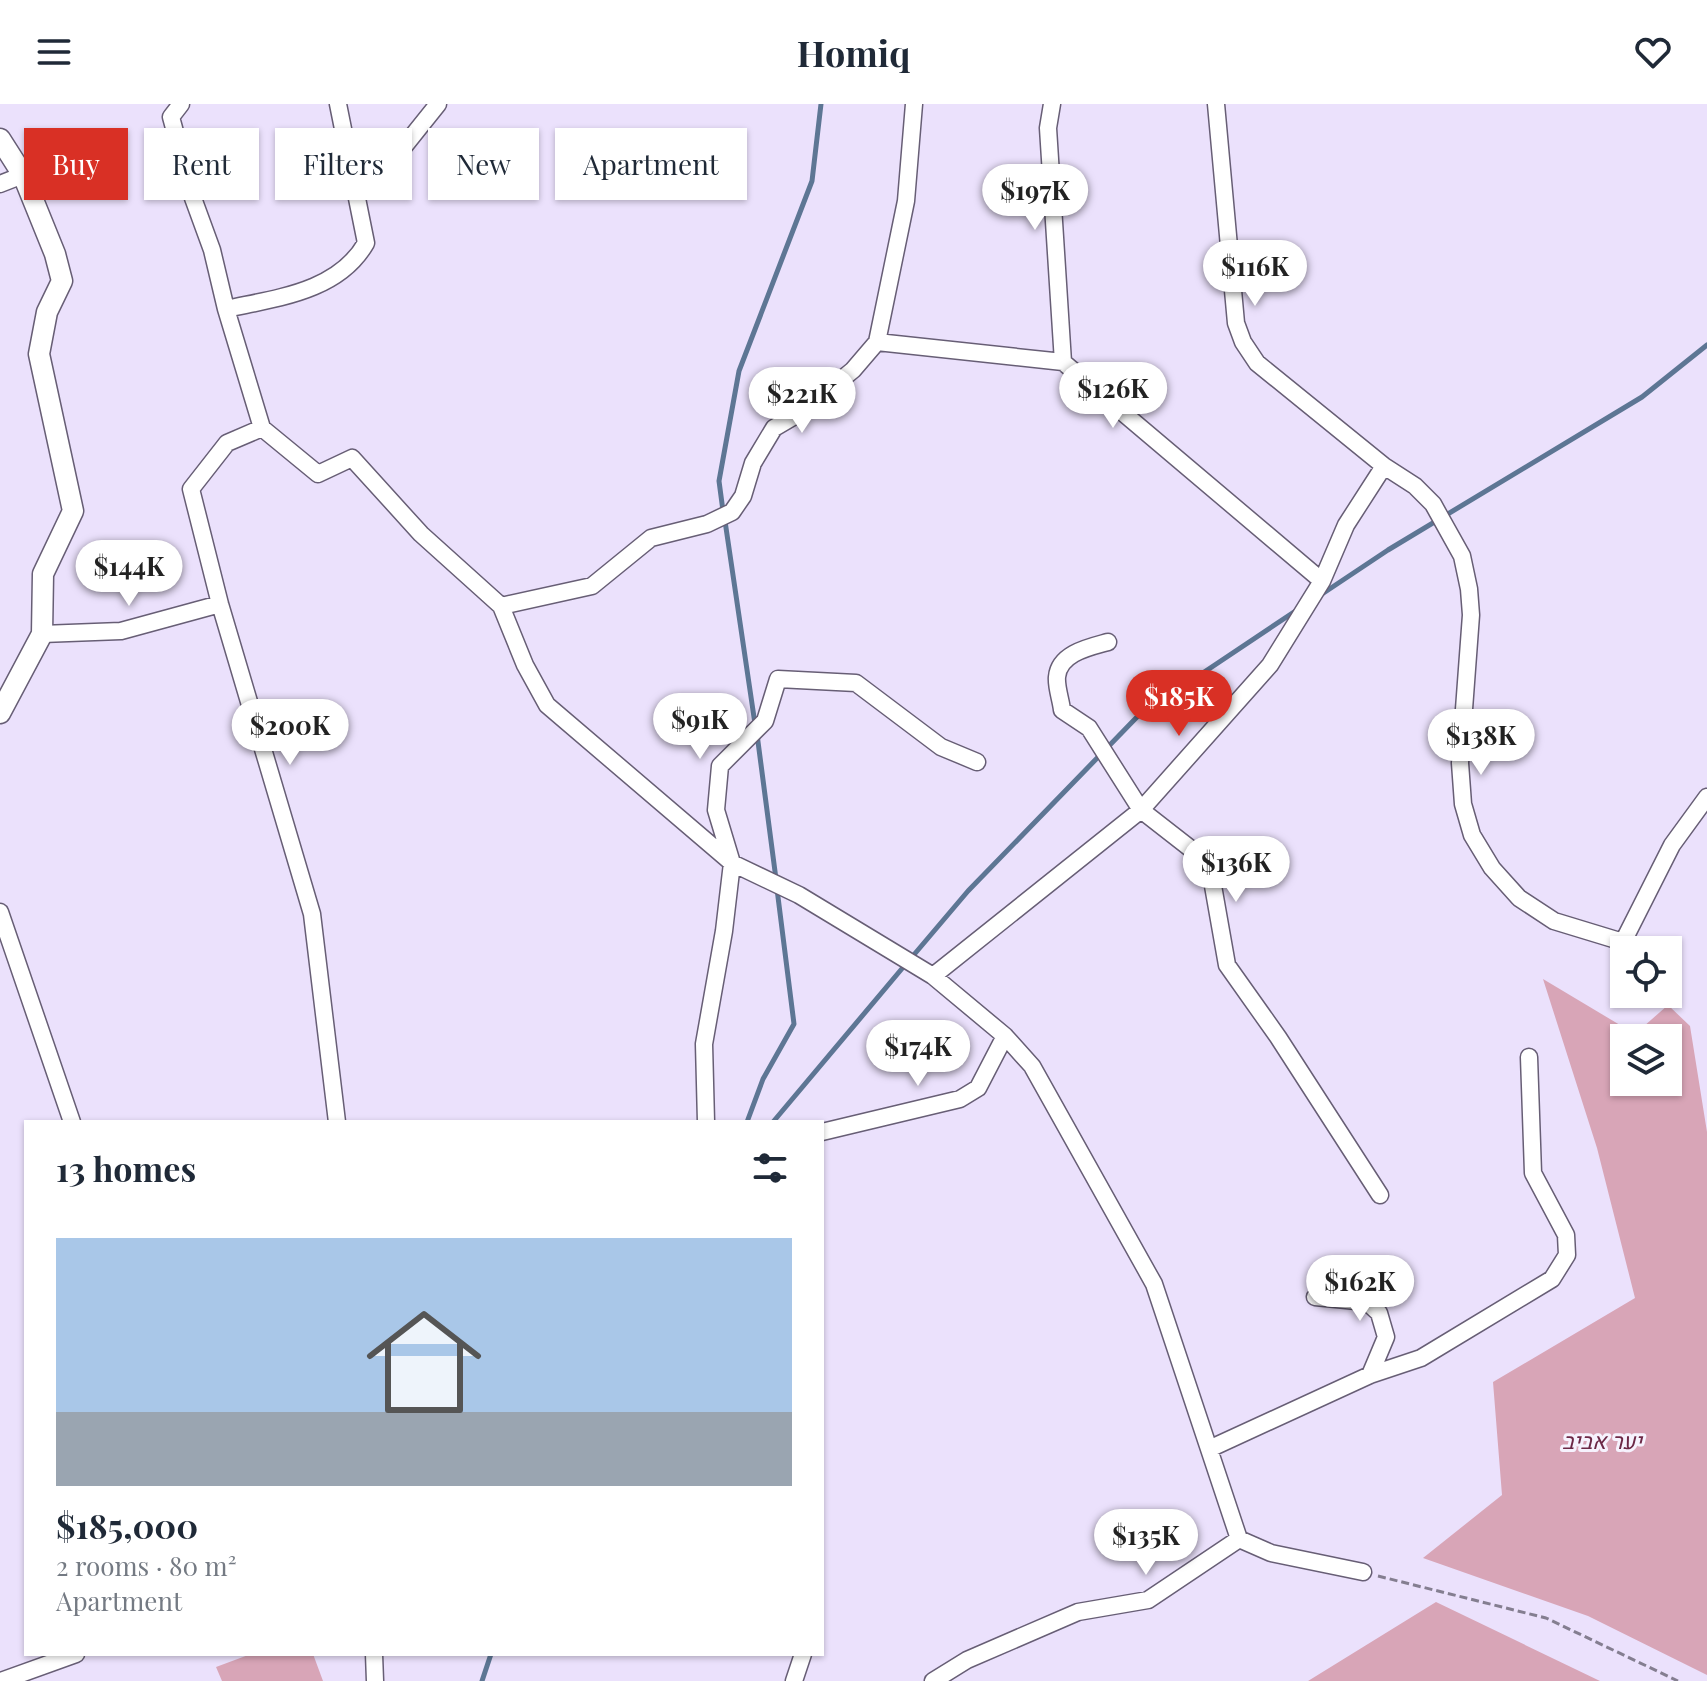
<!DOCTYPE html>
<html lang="en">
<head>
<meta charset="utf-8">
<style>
	:root { --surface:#fff; --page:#f6f6f7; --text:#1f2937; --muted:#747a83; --accent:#d93025 }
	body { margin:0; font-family:"Playfair Display",Heebo,serif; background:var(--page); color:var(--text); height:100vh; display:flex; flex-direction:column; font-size:30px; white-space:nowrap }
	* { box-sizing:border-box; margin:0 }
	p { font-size:26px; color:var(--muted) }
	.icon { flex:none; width:44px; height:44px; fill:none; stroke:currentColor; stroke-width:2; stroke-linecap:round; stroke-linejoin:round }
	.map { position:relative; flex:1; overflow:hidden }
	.details { position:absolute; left:24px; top:1016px; width:800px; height:536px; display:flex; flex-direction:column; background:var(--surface); border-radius:0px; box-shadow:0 2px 6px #0004 }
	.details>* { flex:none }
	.hud { position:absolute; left:24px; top:24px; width:800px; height:72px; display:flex; gap:16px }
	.fabs { position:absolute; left:1610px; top:832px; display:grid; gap:16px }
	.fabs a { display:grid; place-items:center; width:72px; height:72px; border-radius:0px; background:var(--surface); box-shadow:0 2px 6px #0004; font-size:40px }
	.price { position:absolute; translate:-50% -68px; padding:0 18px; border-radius:28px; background:#fff; color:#222; font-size:26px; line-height:52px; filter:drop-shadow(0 2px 4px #0008) }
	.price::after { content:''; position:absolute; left:50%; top:48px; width:24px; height:18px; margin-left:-12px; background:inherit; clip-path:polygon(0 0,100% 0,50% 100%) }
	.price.active { background:var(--accent); color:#fff }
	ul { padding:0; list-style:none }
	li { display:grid; align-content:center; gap:16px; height:424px; padding:0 32px }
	li span { display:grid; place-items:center; height:248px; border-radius:0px; color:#555 }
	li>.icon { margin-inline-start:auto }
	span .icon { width:144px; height:144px; fill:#fffc; stroke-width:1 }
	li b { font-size:34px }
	h2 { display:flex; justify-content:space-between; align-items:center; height:96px; padding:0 32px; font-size:34px }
	.chip { padding:0 28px; border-radius:0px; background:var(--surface); box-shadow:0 2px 6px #0004; font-size:28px; line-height:72px }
	.chip.active { background:var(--accent); color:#fff }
	header { display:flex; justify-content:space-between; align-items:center; height:104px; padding:0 32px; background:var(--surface); font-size:36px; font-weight:700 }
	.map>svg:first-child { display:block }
	.green { fill:#d8a5b7; fill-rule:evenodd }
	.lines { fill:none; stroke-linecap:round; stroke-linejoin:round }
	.stream { stroke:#5d7694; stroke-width:5 }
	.minor-casing { stroke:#675e75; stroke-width:19 }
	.tertiary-casing { stroke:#675e75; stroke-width:23 }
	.path { stroke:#847e90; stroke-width:3; stroke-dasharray:8 4; stroke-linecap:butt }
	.minor { stroke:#fff; stroke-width:16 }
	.tertiary { stroke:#fff; stroke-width:20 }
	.labels { text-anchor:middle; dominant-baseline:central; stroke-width:6; stroke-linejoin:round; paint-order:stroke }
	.park-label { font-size:22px; font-style:italic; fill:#6c2846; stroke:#f6f2fd }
</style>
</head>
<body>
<header><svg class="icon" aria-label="menu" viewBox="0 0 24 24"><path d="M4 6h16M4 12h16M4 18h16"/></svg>Homiq<svg class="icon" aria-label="heart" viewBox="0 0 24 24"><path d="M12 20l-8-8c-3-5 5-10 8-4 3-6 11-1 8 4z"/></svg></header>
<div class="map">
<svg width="1707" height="1577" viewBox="0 0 1707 1577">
	<rect width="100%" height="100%" fill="#ebe1fc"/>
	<path class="green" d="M1543 875 1635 930 1668 901 1690 922 1707 1028V1571L1588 1512 1423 1454 1502 1391 1493 1278 1635 1194 1597 1044ZM1624 934H1668V978H1624Z
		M1436 1498 1600 1577H1308Z
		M251 1550H313L323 1577H222L216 1563Z"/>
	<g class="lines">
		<path class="stream" d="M723 407 719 377 739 267 812 77 821 0
			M725 417 755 620
			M1322 490 1388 446 1642 293 1707 241
			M757 630 776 775
			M912 853 968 787 1137 613 1297 506
			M747 1018 763 975 794 920 777 785
			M773 1018 905 861
			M482 1577 491 1550"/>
		<defs>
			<path id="minor" d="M181 0 171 13 193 94 212 146 226 205 262 324 318 370 352 354 421 430 501 502 525 561 547 601 732 759 799 791 933 872 1005 932 1032 962 1154 1180 1239 1435
				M1052 0 1048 24 1063 258
				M1216 0 1236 219 1243 238 1257 259 1384 362 1415 382 1433 400 1462 452 1469 485 1471 511 1460 659 1463 700 1472 731 1492 764 1519 794 1554 817 1623 838 1672 741 1707 693
				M0 80 23 71
				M355 89 398 50 438 0
				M226 205C276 194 338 188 366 139L338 0
				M877 238 1063 258 1322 477
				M262 324 227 339 191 385 220 500 312 810 337 1018
				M501 502 592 482 651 434 707 420 732 408 743 392 753 359 774 324 803 307 853 266 877 238 906 97 914 0
				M42 530 121 527 220 500
				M1108 538C1090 543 1059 549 1057 573 1056 583 1061 596 1062 606L1089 624 1141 706 1191 745 1212 776 1227 861 1278 933 1380 1091
				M0 808 72 1018
				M933 872 1141 706 1270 561 1322 477 1346 421 1384 362
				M706 1018 704 940 724 827 732 759 716 706 720 662 765 617 778 575 856 579 941 643 977 658
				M822 1028 960 995 978 984 1005 932
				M1315 1193 1367 1198 1379 1209 1386 1233 1370 1271
				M1209 1345 1370 1271 1421 1254 1552 1175 1567 1151 1566 1131 1533 1069 1529 953
				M374 1550 375 1577
				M1 1577 76 1550
				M794 1577 803 1550
				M933 1577 967 1556 1078 1508 1148 1496 1239 1435 1271 1449 1363 1468"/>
			<path id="tertiary" d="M0 35 23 71 55 150 62 177 47 208 39 250 73 407 43 470 42 530 0 609"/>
		</defs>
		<use href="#minor" class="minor-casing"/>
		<use href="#tertiary" class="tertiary-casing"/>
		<path class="path" d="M1378 1472 1546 1514 1678 1577"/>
		<use href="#minor" class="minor"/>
		<use href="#tertiary" class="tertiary"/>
	</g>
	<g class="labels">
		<g class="park-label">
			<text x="1602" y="1336">יער אביב</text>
		</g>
	</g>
</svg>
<div class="fabs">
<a><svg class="icon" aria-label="locate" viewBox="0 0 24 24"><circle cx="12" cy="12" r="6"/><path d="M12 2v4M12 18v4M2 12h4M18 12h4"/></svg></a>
<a><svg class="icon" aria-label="layers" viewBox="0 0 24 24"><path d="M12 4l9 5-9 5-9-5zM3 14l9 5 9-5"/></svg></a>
</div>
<b class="price" style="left:1035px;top:128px">$197K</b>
<b class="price" style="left:1255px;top:204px">$116K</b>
<b class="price" style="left:1113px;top:326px">$126K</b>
<b class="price" style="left:802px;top:331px">$221K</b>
<b class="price" style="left:129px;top:504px">$144K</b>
<b class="price active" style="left:1179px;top:634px">$185K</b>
<b class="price" style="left:700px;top:657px">$91K</b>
<b class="price" style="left:290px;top:663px">$200K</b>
<b class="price" style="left:1481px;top:673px">$138K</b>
<b class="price" style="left:1236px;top:800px">$136K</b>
<b class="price" style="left:918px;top:984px">$174K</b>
<b class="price" style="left:1360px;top:1219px">$162K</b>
<b class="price" style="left:1146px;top:1473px">$135K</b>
<div class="hud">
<a class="chip active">Buy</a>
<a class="chip">Rent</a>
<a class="chip">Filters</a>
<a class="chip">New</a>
<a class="chip">Apartment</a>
</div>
<section class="details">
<h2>13 homes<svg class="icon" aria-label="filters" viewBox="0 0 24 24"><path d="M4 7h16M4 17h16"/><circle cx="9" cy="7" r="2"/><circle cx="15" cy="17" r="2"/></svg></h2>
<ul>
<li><span style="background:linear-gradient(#a9c7e8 70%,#9aa5b1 0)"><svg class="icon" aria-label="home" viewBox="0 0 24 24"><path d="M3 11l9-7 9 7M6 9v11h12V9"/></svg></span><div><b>$185,000</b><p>2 rooms · 80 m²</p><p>Apartment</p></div></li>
</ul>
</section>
</div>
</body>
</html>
